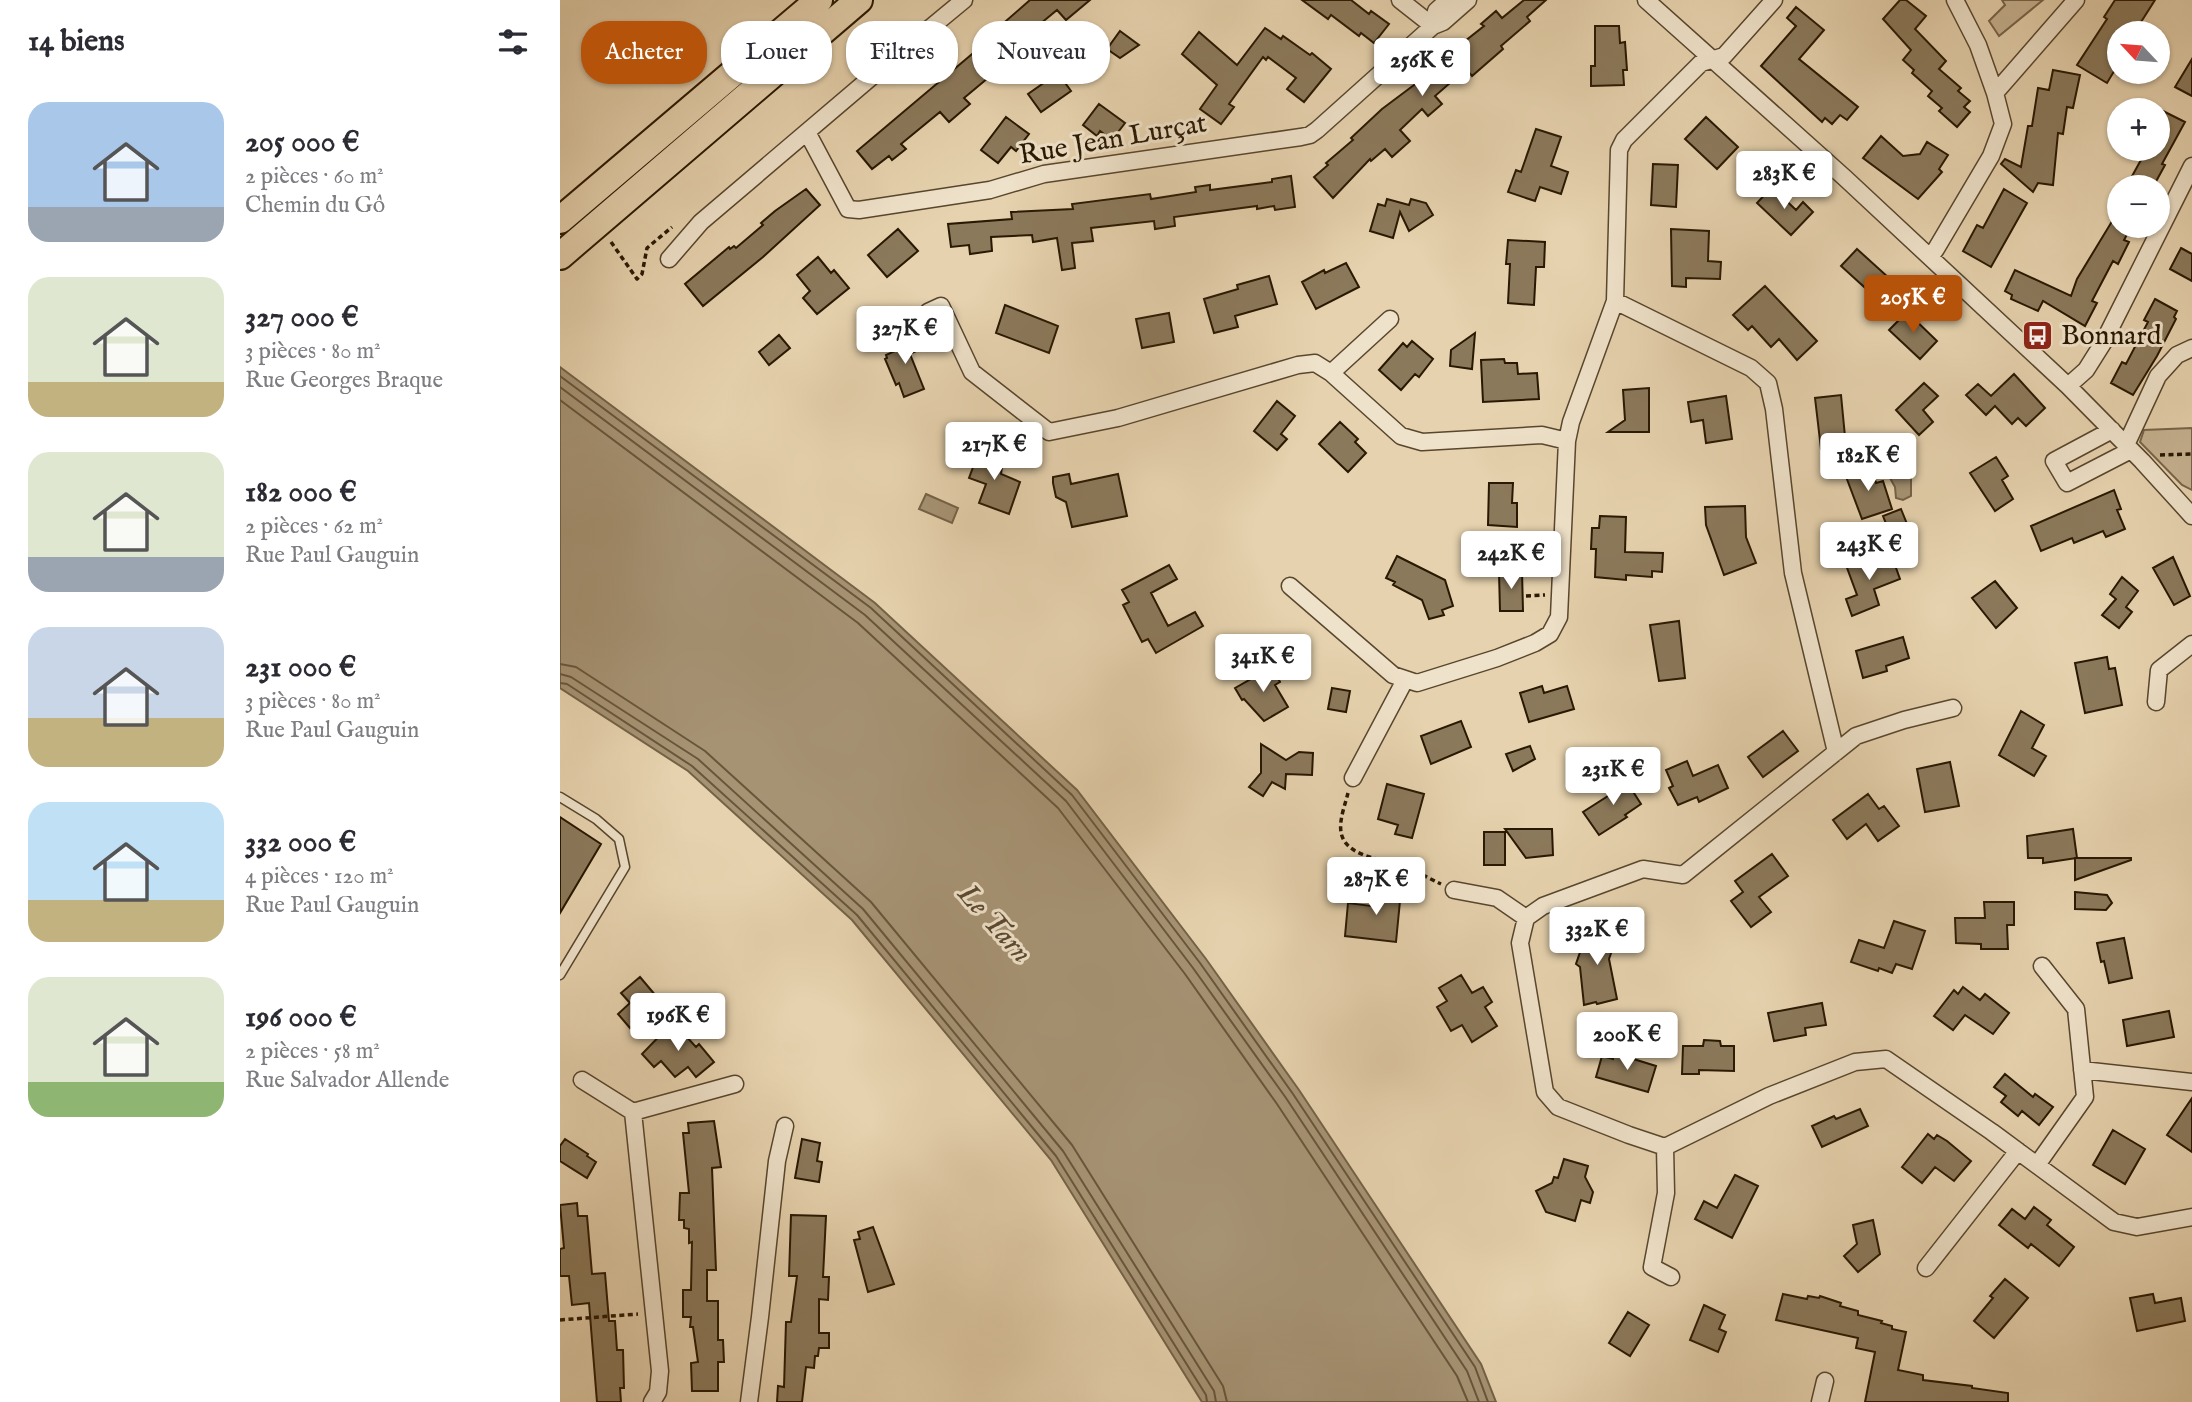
<!DOCTYPE html>
<html lang="fr">
<head>
<meta charset="utf-8">
<style>
	:root { --surface:#fff; --page:#f7f7f7; --text:#2b2b33; --muted:#7c7c81; --accent:#b45309 }
	body { margin:0; font-family:"IM FELL English",serif; background:var(--page); color:var(--text); height:100vh; display:flex; flex-direction:column; font-size:26px; white-space:nowrap }
	* { box-sizing:border-box; margin:0 }
	p { font-size:23px; color:var(--muted) }
	.icon { flex:none; width:38px; height:38px; fill:none; stroke:currentColor; stroke-width:2; stroke-linecap:round; stroke-linejoin:round }
	.map { position:relative; flex:1; overflow:hidden }
	.details { display:flex; flex-direction:column; background:var(--surface); width:560px }
	.details>* { flex:none }
	.guide { position:absolute; left:21px; top:21px; width:665px; height:63px; display:flex; gap:14px }
	.needle { width:46px; rotate:296deg }
	.buttons { position:absolute; left:1547px; top:21px; display:grid; gap:14px }
	.buttons a { display:grid; place-items:center; width:63px; height:63px; border-radius:50%; background:var(--surface); box-shadow:0 2px 5px #0004; font-size:35px }
	.price { position:absolute; translate:-50% -60px; padding:0 16px; border-radius:7px; background:#fff; color:#222; font-size:23px; line-height:46px; filter:drop-shadow(0 2px 4px #0008) }
	.price::after { content:''; position:absolute; left:50%; top:42px; width:21px; height:16px; margin-left:-10px; background:inherit; clip-path:polygon(0 0,100% 0,50% 100%) }
	.price.active { background:var(--accent); color:#fff }
	ul { padding:0; list-style:none }
	li { display:flex; align-items:center; gap:21px; height:175px; padding:0 28px }
	li span { display:grid; place-items:center; flex:none; width:196px; height:140px; border-radius:21px; color:#555 }
	li>.icon { margin-inline-start:auto }
	span .icon { width:84px; height:84px; fill:#fffc; stroke-width:1 }
	li b { font-size:30px }
	h2 { display:flex; justify-content:space-between; align-items:center; height:84px; padding:0 28px; font-size:30px }
	.chip { padding:0 24px; border-radius:28px; background:var(--surface); box-shadow:0 2px 5px #0004; font-size:24px; line-height:63px }
	.chip.active { background:var(--accent); color:#fff }
	main { display:flex; flex:1; min-height:0 }
	.map>svg:first-child { display:block }
	.green { fill:#c6b291; stroke:#78654a; stroke-width:2 }
	.water { fill:#a69374; stroke:#746246; stroke-width:2 }
	.lines { fill:none; stroke-linecap:round; stroke-linejoin:round }
	.shore { stroke:#68563b; stroke-width:2 }
	.building { fill:#8b795b; stroke:#291802; stroke-width:2 }
	.service-casing { stroke:#58462d; stroke-width:11 }
	.minor-casing { stroke:#58462d; stroke-width:19 }
	.trunk-casing { stroke:#291802; stroke-width:30 }
	.path { stroke:#291802; stroke-width:3.5; stroke-dasharray:5 3.5; stroke-linecap:butt }
	.service { stroke:#efe2ca; stroke-width:8 }
	.minor { stroke:#efe2ca; stroke-width:16 }
	.trunk { stroke:#e6d2ae; stroke-width:26 }
	.labels { text-anchor:middle; dominant-baseline:central; stroke-width:6; stroke-linejoin:round; paint-order:stroke }
	.street-label { font-size:28px; fill:#291802; stroke:#efe2ca }
	.poi-label { font-size:28px; fill:#291802; stroke:#efe2ca; text-anchor:start }
	.water-label { font-size:30px; font-style:italic; fill:#5b4930; stroke:#efe2ca }
</style>
</head>
<body>
<main>
<section class="details">
<h2>14 biens<svg class="icon" aria-label="filters" viewBox="0 0 24 24"><path d="M4 7h16M4 17h16"/><circle cx="9" cy="7" r="2"/><circle cx="15" cy="17" r="2"/></svg></h2>
<ul>
<li><span style="background:linear-gradient(#a9c7e8 75%,#9aa5b1 0)"><svg class="icon" aria-label="home" viewBox="0 0 24 24"><path d="M3 11l9-7 9 7M6 9v11h12V9"/></svg></span><div><b>205 000 €</b><p>2 pièces · 60 m²</p><p>Chemin du Gô</p></div></li>
<li><span style="background:linear-gradient(#dfe7d0 75%,#c2b280 0)"><svg class="icon" aria-label="home" viewBox="0 0 24 24"><path d="M3 11l9-7 9 7M6 9v11h12V9"/></svg></span><div><b>327 000 €</b><p>3 pièces · 80 m²</p><p>Rue Georges Braque</p></div></li>
<li><span style="background:linear-gradient(#dfe7d0 75%,#9aa5b1 0)"><svg class="icon" aria-label="home" viewBox="0 0 24 24"><path d="M3 11l9-7 9 7M6 9v11h12V9"/></svg></span><div><b>182 000 €</b><p>2 pièces · 62 m²</p><p>Rue Paul Gauguin</p></div></li>
<li><span style="background:linear-gradient(#c9d6e8 65%,#c2b280 0)"><svg class="icon" aria-label="home" viewBox="0 0 24 24"><path d="M3 11l9-7 9 7M6 9v11h12V9"/></svg></span><div><b>231 000 €</b><p>3 pièces · 80 m²</p><p>Rue Paul Gauguin</p></div></li>
<li><span style="background:linear-gradient(#bfe0f5 70%,#c2b280 0)"><svg class="icon" aria-label="home" viewBox="0 0 24 24"><path d="M3 11l9-7 9 7M6 9v11h12V9"/></svg></span><div><b>332 000 €</b><p>4 pièces · 120 m²</p><p>Rue Paul Gauguin</p></div></li>
<li><span style="background:linear-gradient(#dfe7d0 75%,#8fb573 0)"><svg class="icon" aria-label="home" viewBox="0 0 24 24"><path d="M3 11l9-7 9 7M6 9v11h12V9"/></svg></span><div><b>196 000 €</b><p>2 pièces · 58 m²</p><p>Rue Salvador Allende</p></div></li>
</ul>
</section>
<div class="map">
<svg width="1632" height="1402" viewBox="0 0 1632 1402">
	<rect width="100%" height="100%" fill="#e6d2ae"/>
	<filter id="stains"><feTurbulence type="fractalNoise" baseFrequency=".00286" numOctaves="4"/><feColorMatrix values="0 0 0 0 .2 0 0 0 0 .09 0 0 0 0 .02 0 0 0 .5 -.17"/></filter>
	<radialGradient id="worn" r=".72"><stop offset=".6" stop-color="#630" stop-opacity="0"/><stop offset="1" stop-color="#630" stop-opacity=".3"/></radialGradient>
	<path class="green" d="M1442 0H1483L1439 36 1429 21 1445 5Z
		M1632 428V490L1622 485 1580 442 1584 430Z"/>
	<path class="water" d="M0 367 315 603 517 790 646 959 739 1090 921 1364 936 1402H642L491 1160 292 920 128 771 0 688Z
		M1338 468 1348 470 1351 477V496L1343 500 1336 498 1335 487 1330 478 1333 472Z
		M366 494 398 508 392 523 359 509Z
		M1081 1027 1095 1032 1096 1043 1071 1049 1061 1041 1064 1035 1074 1032Z"/>
	<g class="lines">
		<path class="shore" d="M0 376 311 608 512 795 640 963 733 1094 915 1367 928 1402
			M0 387 305 615 506 801 633 968 726 1098 907 1371 919 1402
			M0 400 298 623 498 808 625 974 717 1104 897 1376 908 1402
			M0 664 16 667 145 751 311 902 512 1145 663 1386 667 1402
			M0 674 11 677 138 759 303 909 503 1151 654 1391 656 1402
			M0 683 7 684 132 766 297 915 496 1156 646 1395 647 1402"/>
	</g>
	<path class="building" d="M470 0H530L506 20 497 10 474 29 478 33 463 47 467 53 438 78 434 73 404 98 410 104 389 122 380 112 341 144 346 149 332 160 329 156 312 169 297 151 418 49 432 36 431 34Z
		M742 0H791L809 14 811 11 829 24 814 43 801 33 799 36 771 15 768 19Z
		M964 0H986L967 17 970 21 941 46 943 49 912 76 906 69 875 96 882 104 868 116 862 109 840 130 850 141 832 157 825 149 811 161 810 159 773 198 754 177 768 165 766 163 793 140 791 138 822 109 878 67 876 64 924 26 921 24 936 11 942 18Z
		M1340 0H1346L1366 16 1355 29 1386 61 1379 69 1401 88 1398 91 1410 101 1404 107 1410 112 1397 127 1379 111 1382 108 1368 96 1372 91 1352 73 1354 70 1343 60 1351 50 1323 19Z
		M1555 0H1595L1574 33H1559V63L1547 83 1517 65 1547 19 1544 17Z
		M1236 7 1264 30 1239 59 1298 107 1287 120 1280 115 1272 124 1265 118 1262 122 1201 66 1236 26 1227 18Z
		M1035 26H1059L1060 43 1065 42 1067 70H1063L1064 85 1031 86V66H1035Z
		M705 28 721 39 723 36 750 55 752 53 771 69 744 102 727 89 736 78 708 57 706 60 703 57 669 104 674 107 661 124 640 109 657 85 622 54 639 32 677 65Z
		M560 31 579 45 560 58 547 49Z
		M1632 59V96L1615 87Z
		M1493 70 1520 75 1513 108 1507 107 1503 134 1498 133 1493 185 1478 183 1473 192 1441 164 1445 159 1461 167 1468 126H1472L1478 88 1489 90Z
		M498 73 511 91 481 112 468 94Z
		M539 104 565 123 552 140 540 131 537 136 523 125Z
		M1603 111 1625 122 1602 164 1605 165 1593 187H1566L1587 149H1598V118Z
		M446 117 469 134 456 151 451 147 438 163 421 150Z
		M1146 117 1178 147 1157 169 1125 139Z
		M976 129 1001 137 991 166 1008 172 1001 194 980 187 975 201 948 192 956 170 961 172Z
		M1321 136 1343 156 1360 154 1367 142 1388 155 1379 169 1382 172 1358 199 1303 158Z
		M1093 164 1118 165 1116 207 1091 205Z
		M731 176 735 207 715 210 714 206 697 209V206L614 217 615 226 595 229 594 221 531 228 533 241 512 243 515 268 502 270 497 238 473 242 472 235 431 237 432 251 410 254 409 245 391 247 388 224 452 219 451 212 513 209 512 204 590 194 591 199 636 192 635 187 650 185V190L712 182V179Z
		M1212 187 1236 210 1243 202 1253 212 1231 235 1197 203Z
		M246 189 260 205 203 257 143 306 125 284 169 247 170 249 174 246 176 248 203 225 201 223 215 211Z
		M1444 189 1467 203 1431 267 1403 251 1417 225 1423 228Z
		M827 199 849 205 851 199 866 203 873 215 849 231 840 212 833 238 810 231 818 204 825 206Z
		M1554 218 1559 221V226L1571 227 1564 240 1569 242 1558 264 1553 261 1532 301 1537 303 1525 326 1483 301 1478 311 1451 299 1452 295 1445 291 1455 270 1511 296 1517 279Z
		M338 229 358 251 327 277 308 255Z
		M1111 229 1149 231 1148 261 1161 262 1160 279 1126 278V287L1112 286Z
		M948 240 985 242 984 267H976L974 305 948 303 950 264H946Z
		M1621 248 1632 254V281L1610 269Z
		M1297 249 1329 278 1313 295 1281 266Z
		M258 257 271 273 274 270 289 288 257 314 243 298 250 291 237 275Z
		M786 263 799 287 756 309 742 282 764 270 765 273Z
		M709 276 717 304 675 316 678 327 654 333 644 299 678 289 677 285Z
		M1205 286 1257 341 1237 360 1219 339 1211 347 1192 326 1188 330 1173 315Z
		M1595 299 1617 311 1614 317 1616 319 1597 356 1573 395 1551 383 1562 362 1566 364 1588 322 1584 320Z
		M445 305 498 326 489 353 436 333Z
		M1347 312 1377 341 1360 359 1329 330Z
		M609 313 614 342 582 348 576 319Z
		M915 333 912 369 890 366 891 350Z
		M354 334 360 349 350 354 364 389 344 397 339 383 336 385 325 359 327 358 326 355 335 351 332 343Z
		M219 335 230 348 209 365 199 352Z
		M852 341 873 359 859 377 855 374 841 390 819 370 843 343 847 347Z
		M944 359 945 363H957L958 374 977 373 979 399 923 402 921 360Z
		M1454 374 1485 408 1466 426 1458 418 1452 424 1435 406 1426 415 1406 395 1418 384 1431 396Z
		M1364 383 1378 396 1363 410 1373 422 1359 435 1336 410Z
		M1089 388V432H1048L1065 420 1063 390Z
		M1281 395 1286 447 1261 449 1255 398Z
		M1166 396 1172 439 1146 443 1143 420 1131 422 1128 402Z
		M717 401 735 416 721 434 727 439 717 450 694 431Z
		M780 422 798 439 795 442 806 453 788 472 759 444Z
		M421 446 439 453 436 463 442 467 441 474 460 482 449 514 419 503 426 484 409 478Z
		M1436 457 1448 476 1442 480 1453 499 1435 511 1410 473Z
		M1311 466 1316 483 1323 481 1332 509 1302 519 1285 474Z
		M509 474 511 484 558 474 567 516 512 527 506 502 496 497 493 483V477Z
		M929 483H953L952 503H957V527L928 525Z
		M1554 490 1561 509 1557 510 1565 529 1546 537 1543 531 1514 543 1512 538 1481 551 1471 526Z
		M1185 506 1186 537 1196 563 1164 575 1146 525 1145 507Z
		M1341 509 1347 524 1329 531 1323 516Z
		M1040 516 1066 517 1065 552 1103 553 1102 572 1092 571V577L1066 575V580L1035 577 1036 549H1031L1032 528H1039Z
		M837 556 885 580 893 606 882 610 884 615 869 619 862 600 833 585 835 582 826 578Z
		M1308 557 1311 564 1332 557 1340 579 1314 589 1319 605 1292 616 1286 599 1297 595 1286 565Z
		M1613 557 1630 596 1614 605 1593 568Z
		M609 565 617 579 591 593 608 626 635 612 643 626 596 653 588 639 582 642 563 605 569 602 562 590Z
		M962 571 963 611H940L939 572Z
		M1562 577 1578 591 1566 607 1572 612 1559 628 1542 615 1556 599 1550 594Z
		M1435 581 1457 608 1436 628 1412 598Z
		M1119 621 1125 678 1099 681 1090 625Z
		M1343 637 1349 658 1326 666 1327 671 1303 678 1296 651Z
		M1547 657 1549 669 1555 668 1562 705 1525 713 1515 663Z
		M712 667 720 682 715 685 728 707 704 721 684 699 682 700 675 688Z
		M982 686 984 693 1007 686 1014 709 969 722 960 693Z
		M772 688 790 691 786 712 768 709Z
		M1461 711 1484 725 1472 748 1486 756 1474 776 1439 755Z
		M901 721 911 747 871 764 861 736Z
		M1223 731 1238 751 1203 777 1188 757Z
		M701 744 726 760 739 752 753 753 752 775 726 774 725 789 712 782 703 796 689 787 701 773Z
		M970 746 975 759 953 771 946 754Z
		M1127 761 1133 776 1158 765 1168 788 1139 802 1137 797 1118 805 1109 788 1113 786 1106 770Z
		M1390 762 1399 806 1365 812 1357 769Z
		M1063 776 1081 804 1065 815 1067 817 1039 835 1023 812 1051 794 1046 787Z
		M827 784 864 794 852 838 835 834 838 825 818 819Z
		M1308 794 1319 809 1324 806 1339 826 1318 841 1306 824 1287 839 1273 820Z
		M0 817 41 844 0 913Z
		M945 829H992L993 855 966 858Z
		M1513 829 1517 858 1483 863V858H1468L1467 836Z
		M924 832H945V865H924Z
		M1212 854 1228 876 1199 897 1211 912 1191 927 1171 901 1183 892 1175 881Z
		M1515 858H1571V860L1515 880Z
		M821 885 835 886 845 897 840 901 836 942 785 936 788 903 819 907Z
		M1515 892 1547 895 1552 903 1546 910 1515 909Z
		M1424 902H1454V925H1447L1448 949H1421V944L1396 943 1395 918H1425Z
		M1334 921 1365 931 1352 969 1336 964 1332 973 1319 968 1318 971 1291 962 1299 940 1324 948Z
		M1041 927 1058 933 1049 959 1057 999 1037 1004 1036 1002 1024 1005 1020 967 1016 964 1027 932 1038 936Z
		M1564 938 1572 978 1549 983 1544 961 1541 962 1537 943Z
		M901 975 912 993 923 987 932 1002 925 1007 937 1026 912 1042 902 1025 891 1031 877 1007 887 1001 879 988Z
		M80 977 101 1002 70 1028 58 1014 70 1003 61 993Z
		M1403 987 1420 1000 1425 994 1449 1013 1433 1034 1405 1015 1393 1030 1374 1016 1394 990 1398 994Z
		M1262 1003 1266 1025 1245 1028 1246 1035 1214 1041 1208 1013Z
		M1609 1011 1614 1037 1567 1046 1563 1020Z
		M113 1022 136 1047 139 1044 154 1062 136 1077 128 1067 115 1077 101 1061 94 1067 82 1054Z
		M1144 1040 1160 1041 1161 1046H1174V1071L1139 1070V1074H1122L1123 1046H1143Z
		M1054 1053 1096 1066 1088 1092 1036 1077 1042 1056 1053 1059Z
		M1445 1074 1473 1097 1475 1094 1493 1107 1479 1125 1462 1111 1458 1116 1441 1102 1446 1096 1434 1087Z
		M1632 1098V1152L1607 1135Z
		M1300 1109 1308 1126 1262 1147 1252 1126 1274 1116 1276 1119Z
		M154 1121 161 1167 152 1168 156 1270H147V1301H158V1340H163L164 1362H158V1391H132L131 1363 138 1362 133 1327H130L131 1317H123V1290H131L132 1242 129 1243V1229L124 1228V1220H119L120 1193H129L123 1133H129L128 1123Z
		M1553 1130 1585 1149 1565 1184 1533 1165Z
		M1368 1134 1374 1139 1377 1135 1387 1141 1411 1161 1394 1181 1375 1167 1362 1183 1342 1167Z
		M5 1139 28 1154 27 1156 36 1162 27 1178 0 1161V1146Z
		M242 1139 260 1143 257 1161 262 1162 259 1182 235 1178Z
		M1004 1159 1028 1166 1025 1177 1033 1192 1030 1203 1021 1200 1015 1221 986 1212 976 1191 992 1183 994 1177 998 1178Z
		M1175 1175 1198 1186 1172 1238 1135 1219 1144 1201 1157 1208Z
		M17 1203 18 1216H27L32 1274 45 1273 49 1321H55L57 1350H63L64 1388H60L61 1402H37L29 1303 12 1305 9 1276H0V1249L4 1248 0 1205Z
		M1474 1207 1491 1220 1487 1225 1514 1247 1499 1266 1471 1244 1468 1248 1439 1225 1452 1209 1465 1219Z
		M231 1215 266 1216 263 1277H269L268 1300 259 1299V1333H269V1348H259L258 1356H255L254 1368 246 1367 242 1402H217L218 1386 224 1387 226 1322H231L237 1276H229Z
		M1313 1220 1320 1254 1298 1272 1284 1256 1297 1244 1293 1225Z
		M313 1227 334 1284 308 1292 294 1240 300 1239 298 1232Z
		M1445 1279 1468 1298 1434 1338 1414 1321 1433 1298 1430 1296Z
		M1223 1294 1247 1299 1248 1296 1259 1298 1260 1296 1281 1303 1280 1306 1298 1311V1315L1322 1321 1321 1323 1332 1326V1329L1346 1332 1338 1370 1363 1375V1380L1412 1386V1388L1448 1393V1402H1305L1315 1352 1296 1348 1298 1338 1216 1320Z
		M1593 1294 1595 1303 1621 1298 1625 1321 1577 1331 1570 1298Z
		M1144 1305 1165 1315 1159 1329 1166 1332 1158 1352 1130 1340Z
		M1068 1312 1089 1325 1070 1356 1049 1343Z"/>
	<g class="lines">
		<defs>
			<path id="service" d="M0 797 36 819 59 839 65 867 0 975"/>
			<path id="minor" d="M840 0 873 26
				M1086 0 1285 178 1508 386 1582 461 1632 516
				M873 26 876 11 888 0
				M1435 93 1516 0
				M247 132 288 209 299 210 430 190 484 174 741 137 750 135 757 130 873 26 883 22 908 0
				M1370 257 1376 249 1431 156 1443 124 1435 93 1418 45 1395 0
				M109 259 141 222 335 57 404 0
				M1055 301 1191 368 1208 383 1214 409 1233 573 1276 752
				M368 312 381 306 412 372 489 432 558 418 738 365 755 363 771 373 841 436 862 442 982 435 1007 441
				M771 373 830 319
				M1508 386 1526 370 1543 343 1632 166
				M1552 430 1494 461 1507 483 1571 450
				M1566 445 1598 376 1617 355 1632 348
				M730 586 833 675 857 683 937 658 975 643 990 634 999 617 1007 441 1011 422 1055 301 1059 150 1064 140 1141 63 1164 56 1214 0
				M1596 702 1599 670 1632 644
				M1393 708 1344 720 1296 736 1123 875 1083 869 983 906 966 918 960 943 985 1092 998 1107 1069 1135 1105 1147 1209 1096 1295 1062 1326 1059 1432 1132 1554 1222 1577 1227 1632 1217
				M793 778 845 680
				M894 890 937 898 966 918
				M1522 1070 1632 1082
				M22 1080 73 1112 100 1371 98 1392 92 1402
				M73 1112 175 1084
				M1105 1147 1106 1193 1092 1267 1111 1277
				M1477 1165 1525 1097 1516 1009 1482 966
				M1366 1268 1458 1151
				M189 1402 200 1317 217 1161 225 1126
				M1260 1402 1265 1381"/>
			<path id="trunk" d="M0 220 259 0
				M0 256 299 0"/>
		</defs>
		<use href="#service" class="service-casing"/>
		<use href="#minor" class="minor-casing"/>
		<use href="#trunk" class="trunk-casing"/>
		<path class="path" d="M51 242 77 279 82 274 87 248 112 227
			M1600 455 1632 454
			M966 596 985 595
			M788 793C785 805 779 820 781 832 785 858 826 859 846 867 858 872 870 879 881 884
			M0 1320 78 1314"/>
		<use href="#service" class="service"/>
		<use href="#minor" class="minor"/>
		<use href="#trunk" class="trunk"/>
	</g>
	<defs>
		<symbol id="bus-square" viewBox="-11 -11 22 22"><rect x="-9" y="-9" width="18" height="18" rx="4" fill="#8f2418" stroke="#efe2ca"/><path d="M-5-6H5V4H4V6H2V4H-2V6H-4V4H-5ZM-3.5-4V0h7V-4ZM-3.5 1.2v1.5H-2V1.2ZM2 1.2v1.5H3.5V1.2Z" fill="#fff"/></symbol>
	</defs>
	<g fill-rule="evenodd">
		<use href="#bus-square" x="1460" y="318" width="35" height="35"/>
	</g>
	<g class="labels">
		<g class="street-label">
			<text transform="translate(553 140) rotate(-10)">Rue Jean Lurçat</text>
		</g>
		<g class="poi-label">
			<text x="1501" y="336">Bonnard</text>
		</g>
		<g class="water-label">
			<text transform="translate(434 924) rotate(48)">Le Tarn</text>
		</g>
	</g>
	<rect width="100%" height="100%" filter="url(#stains)"/>
	<rect width="100%" height="100%" fill="url(#worn)"/>
</svg>
<div class="buttons">
<a><svg class="needle" viewBox="-14 -14 28 28"><path d="M0-13l5 13h-10z" fill="#e53935"/><path d="M0 13l5-13h-10z" fill="#7c7c81"/></svg></a>
<a>+</a>
<a>−</a>
</div>
<b class="price" style="left:862px;top:98px">256K €</b>
<b class="price" style="left:1224px;top:211px">283K €</b>
<b class="price active" style="left:1353px;top:335px">205K €</b>
<b class="price" style="left:345px;top:366px">327K €</b>
<b class="price" style="left:434px;top:482px">217K €</b>
<b class="price" style="left:1308px;top:493px">182K €</b>
<b class="price" style="left:1309px;top:582px">243K €</b>
<b class="price" style="left:951px;top:591px">242K €</b>
<b class="price" style="left:703px;top:694px">341K €</b>
<b class="price" style="left:1053px;top:807px">231K €</b>
<b class="price" style="left:816px;top:917px">287K €</b>
<b class="price" style="left:1037px;top:967px">332K €</b>
<b class="price" style="left:118px;top:1053px">196K €</b>
<b class="price" style="left:1067px;top:1072px">200K €</b>
<div class="guide">
<a class="chip active">Acheter</a>
<a class="chip">Louer</a>
<a class="chip">Filtres</a>
<a class="chip">Nouveau</a>
</div>
</div>
</main>
</body>
</html>
